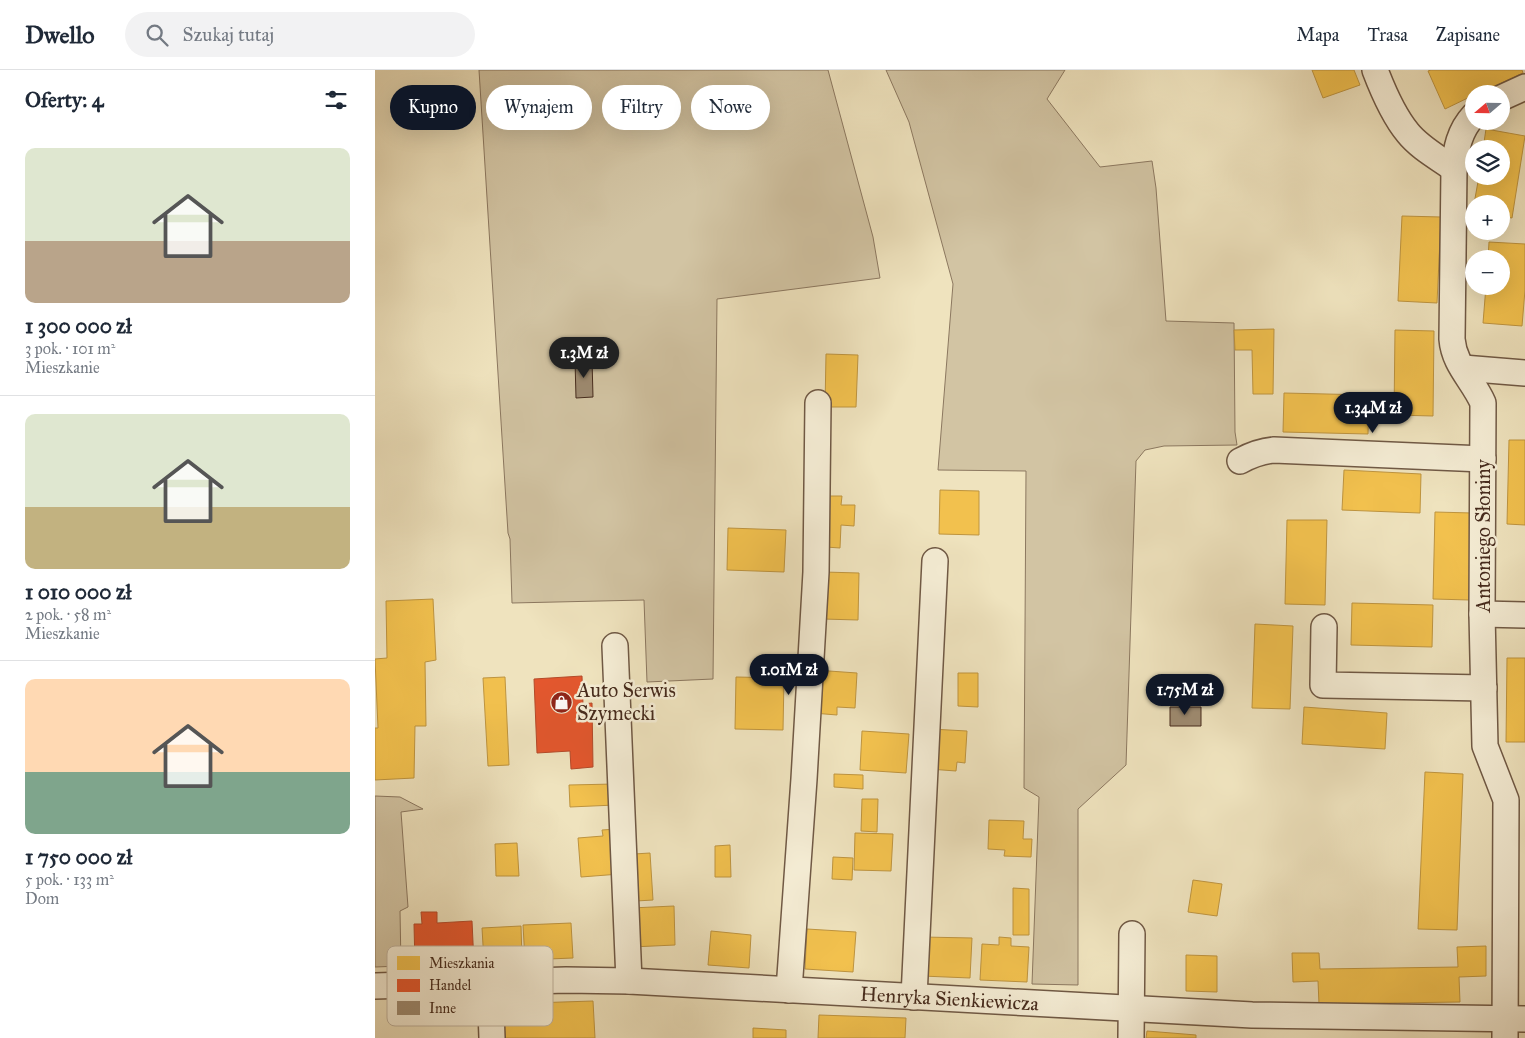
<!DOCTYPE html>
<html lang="pl">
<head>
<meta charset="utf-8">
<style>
	:root { --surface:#fff; --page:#f2f2f3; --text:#1f2937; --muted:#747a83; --line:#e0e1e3; --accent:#111827 }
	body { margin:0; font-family:"IM FELL Great Primer",serif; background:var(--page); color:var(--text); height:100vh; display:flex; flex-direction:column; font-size:19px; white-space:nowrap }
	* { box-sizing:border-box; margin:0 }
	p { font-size:16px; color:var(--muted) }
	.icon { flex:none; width:28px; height:28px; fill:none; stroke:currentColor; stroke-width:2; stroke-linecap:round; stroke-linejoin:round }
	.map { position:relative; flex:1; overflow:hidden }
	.details { display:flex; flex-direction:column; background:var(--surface); width:375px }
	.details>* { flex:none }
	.banner { position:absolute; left:15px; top:15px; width:475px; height:45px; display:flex; gap:10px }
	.needle { width:32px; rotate:250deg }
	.controls { position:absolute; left:1090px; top:15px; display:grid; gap:10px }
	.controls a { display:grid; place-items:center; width:45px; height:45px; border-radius:50%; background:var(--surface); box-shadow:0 5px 20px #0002; font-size:25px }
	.price { position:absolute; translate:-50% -42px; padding:0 11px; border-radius:18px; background:var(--accent); color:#fff; font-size:16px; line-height:32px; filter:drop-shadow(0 1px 2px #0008) }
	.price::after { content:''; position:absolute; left:50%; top:30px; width:15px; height:11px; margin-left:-8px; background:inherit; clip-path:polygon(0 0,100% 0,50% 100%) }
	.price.selected { background:#222; color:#fff }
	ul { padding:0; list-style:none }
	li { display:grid; align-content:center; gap:10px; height:265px; padding:0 25px }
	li+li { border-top:1px solid var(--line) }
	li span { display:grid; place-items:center; height:155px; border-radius:10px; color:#555 }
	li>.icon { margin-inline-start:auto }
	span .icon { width:90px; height:90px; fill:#fffc; stroke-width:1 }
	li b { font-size:21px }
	h2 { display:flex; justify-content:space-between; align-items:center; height:60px; padding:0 25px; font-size:21px }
	.chip { padding:0 18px; border-radius:22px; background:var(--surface); box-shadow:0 5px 20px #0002; font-size:18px; line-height:45px }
	.chip.selected { background:var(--accent); color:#fff }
	header { display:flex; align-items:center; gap:30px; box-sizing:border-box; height:70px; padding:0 25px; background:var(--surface); border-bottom:1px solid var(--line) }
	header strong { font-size:24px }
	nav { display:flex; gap:28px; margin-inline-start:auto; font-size:18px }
	.search { width:350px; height:45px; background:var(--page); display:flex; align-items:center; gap:12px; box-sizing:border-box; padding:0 18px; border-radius:28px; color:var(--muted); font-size:19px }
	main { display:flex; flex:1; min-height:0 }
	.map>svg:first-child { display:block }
	.green { fill:#d2c4a3; stroke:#8c7860 }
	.homes { fill:#f2c14e; stroke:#be943f }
	.shops { fill:#e4572e; stroke:#b54a29 }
	.building { fill:#9e8b71; stroke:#462b1d }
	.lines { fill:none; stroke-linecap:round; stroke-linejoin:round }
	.minor-casing { stroke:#705945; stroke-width:28 }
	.minor { stroke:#f5edd5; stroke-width:25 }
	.labels { text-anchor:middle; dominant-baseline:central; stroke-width:5; stroke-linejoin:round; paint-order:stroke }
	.street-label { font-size:20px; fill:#462b1d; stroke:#f5edd5 }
	.poi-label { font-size:20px; fill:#462b1d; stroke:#f5edd5; text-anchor:start }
	.key { fill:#f5edd5; stroke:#c0b39e; stroke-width:1 }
	.key-label { font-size:14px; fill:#462b1d }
</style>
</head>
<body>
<header>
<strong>Dwello</strong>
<div class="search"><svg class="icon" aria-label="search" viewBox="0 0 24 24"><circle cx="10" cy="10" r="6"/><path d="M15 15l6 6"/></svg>Szukaj tutaj</div>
<nav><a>Mapa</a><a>Trasa</a><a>Zapisane</a></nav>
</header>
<main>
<section class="details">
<h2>Oferty: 4<svg class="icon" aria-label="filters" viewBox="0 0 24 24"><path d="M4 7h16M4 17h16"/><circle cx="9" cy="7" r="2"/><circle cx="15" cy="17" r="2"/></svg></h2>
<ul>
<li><span style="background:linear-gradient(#dfe7d0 60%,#b9a48a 0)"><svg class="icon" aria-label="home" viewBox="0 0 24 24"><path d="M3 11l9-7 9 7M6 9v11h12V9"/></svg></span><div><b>1 300 000 zł</b><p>3 pok. · 101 m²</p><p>Mieszkanie</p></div></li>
<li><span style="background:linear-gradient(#dfe7d0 60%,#c2b280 0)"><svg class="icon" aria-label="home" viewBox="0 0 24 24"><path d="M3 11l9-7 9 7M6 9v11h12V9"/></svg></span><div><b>1 010 000 zł</b><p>2 pok. · 58 m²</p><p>Mieszkanie</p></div></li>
<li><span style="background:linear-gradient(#ffd9b3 60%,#7fa58c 0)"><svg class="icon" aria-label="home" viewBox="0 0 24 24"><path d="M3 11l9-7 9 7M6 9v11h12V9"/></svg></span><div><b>1 750 000 zł</b><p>5 pok. · 133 m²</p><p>Dom</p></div></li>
</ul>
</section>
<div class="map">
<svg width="1150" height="968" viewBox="0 0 1150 968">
	<rect width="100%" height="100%" fill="#efe3be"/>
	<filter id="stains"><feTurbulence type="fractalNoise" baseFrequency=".004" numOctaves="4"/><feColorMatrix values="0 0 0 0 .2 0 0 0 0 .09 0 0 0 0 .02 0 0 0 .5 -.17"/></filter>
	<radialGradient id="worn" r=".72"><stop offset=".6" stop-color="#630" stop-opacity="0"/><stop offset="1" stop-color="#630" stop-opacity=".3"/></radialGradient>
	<path class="green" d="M104 0H453L498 167 505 208 342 229 338 609 272 612 269 530 137 533 135 469 133 463Z
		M511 0H690L672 29 725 97 777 91 781 118 791 251 859 253 860 362 862 375 789 376 770 380 761 391 751 695 703 739V915L657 914 664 727 649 718 651 401 563 400 578 214 534 52Z
		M0 726 25 727 48 739 26 742 33 837 25 841 26 896 0 897Z"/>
	<path class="homes" d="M937 0H979L985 15 948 28Z
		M1056 0H1147L1148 3 1103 24H1099V25L1070 39 1053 1Z
		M1111 59 1150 66 1137 148 1126 146V134H1099L1104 106H1126V79H1108Z
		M1027 146 1066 147 1062 233 1023 231Z
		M1114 172 1150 174V220L1147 256 1108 253 1111 216H1126V189H1113Z
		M899 259 898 324H878L877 280H860L859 260Z
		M1020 260 1059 261 1058 346 1019 345Z
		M451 284 483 285 481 337H450Z
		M909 323 994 325 993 364 908 362Z
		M1134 370H1150V455L1132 454Z
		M969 400 1046 404 1045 443 967 440Z
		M565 420 604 421V465L564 464Z
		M452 426H467L466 435H480L479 456 466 455 465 478 451 477Z
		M1060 442 1097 443 1095 530 1058 529Z
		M912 450H952L950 535 910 534Z
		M353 458 411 460 409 502 352 500Z
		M449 502 484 503 483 550 448 549Z
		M58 529 61 590 50 592 51 656H40L39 708 0 710V658H3L0 589 12 588 11 531Z
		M977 533 1058 535 1057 577 976 575Z
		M880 554 918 556 915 639 877 638Z
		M1132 588H1150V672H1131Z
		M440 600 482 603 480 638 462 637V645L438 643Z
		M583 603H603V637L583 636Z
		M130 607 134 695 113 696 108 608Z
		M361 607 409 608 408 660 360 659Z
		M929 637 1012 643 1010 679 927 674Z
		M556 659 592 661 590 693 582 692 581 701 554 699Z
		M487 661 534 664 531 703 485 700Z
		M1050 702 1088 704 1082 860 1043 859Z
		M459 704 488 705V719L459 717Z
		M239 714 240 735 195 737 194 715Z
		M487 729H503L502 762 486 761Z
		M614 750 649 751 648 769H657L656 787 629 786 630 780 613 779Z
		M242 759 245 804 206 807 203 768 228 766 227 760Z
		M480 763 518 764 516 801 479 800Z
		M142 773 144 806H121L120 774Z
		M355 775 356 807H340V776Z
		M275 783 278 830 261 831 259 784Z
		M458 787 478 788 477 810 457 809Z
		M818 810 847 814 842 846 813 842Z
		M638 818 654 819V865H638Z
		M299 836 300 875 257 877 256 838Z
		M196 853 198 888 150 890 148 855Z
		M146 856 147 889 109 892 107 858Z
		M432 859 481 862 478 902 430 899Z
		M336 861 376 865 374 898 333 895Z
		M548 867 597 868 595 908 547 906Z
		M624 867 636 868V876L654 877 652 912 605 910 607 874 624 875Z
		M1111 876V906L1084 907 1085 932 944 934 943 911 918 912 917 883H944L945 899 1083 897 1082 877Z
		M811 885 842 886V922L811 921Z
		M218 931 220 968H128L126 934Z
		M444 945 531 948 530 968H443Z
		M378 958 411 960V968H378Z
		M772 961 821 965V968H771Z"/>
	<path class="shops" d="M207 606 208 634 217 633 218 697 196 699 195 681 162 683 159 609Z
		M46 842H62V853L97 851 99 894 40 896 39 854H47Z"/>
	<path class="building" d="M200 290H217L218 327 201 328Z
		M795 637H826V656H795Z"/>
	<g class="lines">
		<defs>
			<g id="minor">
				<path d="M1000 0C1008 21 1018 45 1033 63 1045 78 1064 88 1079 99"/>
				<path d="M1126 28 1150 17"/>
				<path d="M1099 45C1084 61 1081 79 1079 99L1077 269C1079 295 1098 310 1108 333L1107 544 1110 676 1131 730 1130 968"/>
				<path d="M1088 298 1150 303"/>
				<path d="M865 391C876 385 887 381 899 380L1108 389"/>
				<path d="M1107 544 1150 545"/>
				<path d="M949 557 948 615 1109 618"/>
				<path d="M240 576 254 911"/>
				<path d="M115 913 117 968"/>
				<path id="s1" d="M0 916 191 910 254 911 877 945 1150 949"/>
				<path d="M414 920 429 709 441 502 443 333"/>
				<path d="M539 927 560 491"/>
				<path d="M756 968 757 864"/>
			</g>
		</defs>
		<use href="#minor" class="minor-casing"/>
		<use href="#minor" class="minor"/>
	</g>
	<defs>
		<symbol id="shop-disc" viewBox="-11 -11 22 22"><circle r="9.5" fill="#8f2418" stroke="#f5edd5"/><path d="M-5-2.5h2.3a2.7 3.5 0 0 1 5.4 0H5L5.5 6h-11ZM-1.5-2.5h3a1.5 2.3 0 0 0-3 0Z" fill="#fff"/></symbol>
	</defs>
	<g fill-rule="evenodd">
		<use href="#shop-disc" x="174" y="620" width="25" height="25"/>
	</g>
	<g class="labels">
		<g class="street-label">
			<text transform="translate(1108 466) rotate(-90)">Antoniego Słoniny</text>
			<text stroke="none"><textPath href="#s1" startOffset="575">Henryka Sienkiewicza</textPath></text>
		</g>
		<g class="poi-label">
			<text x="202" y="620">Auto Serwis<tspan x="202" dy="23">Szymecki</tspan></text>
		</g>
	</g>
	<rect x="12" y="876" width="166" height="80" rx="8" class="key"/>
	<rect x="22" y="886" width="23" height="14" fill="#f2c14e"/>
	<rect x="22" y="909" width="23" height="13" fill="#e4572e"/>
	<rect x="22" y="931" width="23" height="14" fill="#9e8b71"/>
	<g class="key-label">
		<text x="54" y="898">Mieszkania</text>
		<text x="54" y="920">Handel</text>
		<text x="54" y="943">Inne</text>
	</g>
	<rect width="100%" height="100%" filter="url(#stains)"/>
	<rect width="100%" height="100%" fill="url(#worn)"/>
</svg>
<div class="controls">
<a><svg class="needle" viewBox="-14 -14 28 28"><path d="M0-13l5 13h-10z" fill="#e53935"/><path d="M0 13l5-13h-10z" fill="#747a83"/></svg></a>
<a><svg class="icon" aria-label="layers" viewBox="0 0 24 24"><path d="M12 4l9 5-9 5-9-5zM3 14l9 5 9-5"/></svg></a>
<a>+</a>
<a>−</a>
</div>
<b class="price selected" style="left:209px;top:309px">1.3M zł</b>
<b class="price" style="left:998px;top:364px">1.34M zł</b>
<b class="price" style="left:414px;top:626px">1.01M zł</b>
<b class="price" style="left:810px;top:646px">1.75M zł</b>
<div class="banner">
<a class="chip selected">Kupno</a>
<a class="chip">Wynajem</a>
<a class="chip">Filtry</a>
<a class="chip">Nowe</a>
</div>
</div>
</main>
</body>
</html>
